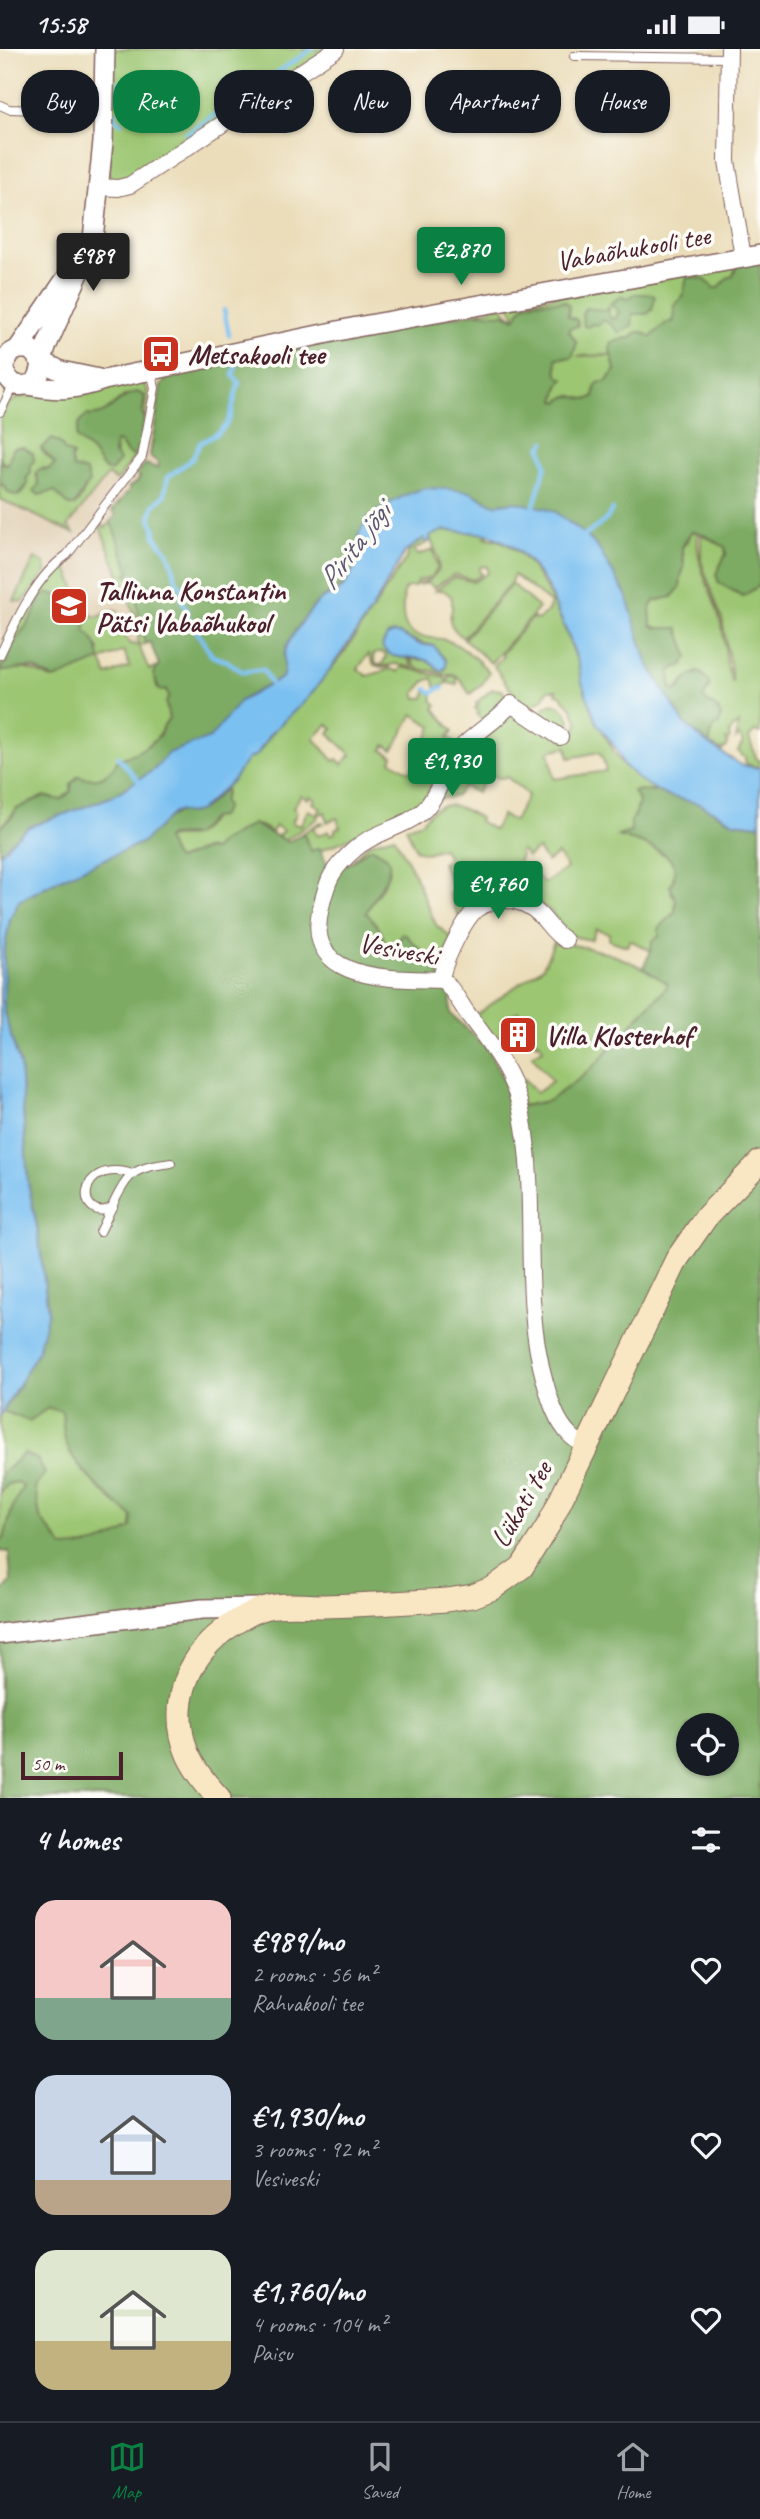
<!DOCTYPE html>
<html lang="en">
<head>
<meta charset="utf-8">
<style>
	:root { --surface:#171b24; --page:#20242c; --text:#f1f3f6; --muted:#9ea1a6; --line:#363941; --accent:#0b8043 }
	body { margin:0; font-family:Caveat,sans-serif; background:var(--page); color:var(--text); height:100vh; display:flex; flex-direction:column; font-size:26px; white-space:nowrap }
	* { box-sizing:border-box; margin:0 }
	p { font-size:23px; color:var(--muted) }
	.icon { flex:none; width:38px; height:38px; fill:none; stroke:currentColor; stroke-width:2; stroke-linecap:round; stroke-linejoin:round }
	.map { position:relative; height:1749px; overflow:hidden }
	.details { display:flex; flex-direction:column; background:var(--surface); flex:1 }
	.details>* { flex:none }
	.guide { position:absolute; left:21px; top:21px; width:719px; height:63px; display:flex; gap:14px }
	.fabs { position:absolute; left:676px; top:1664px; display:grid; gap:14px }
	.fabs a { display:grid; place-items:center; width:63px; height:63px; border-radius:50%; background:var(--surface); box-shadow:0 2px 5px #0004; font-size:35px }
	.scale { position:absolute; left:21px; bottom:18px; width:102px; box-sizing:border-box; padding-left:7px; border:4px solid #4a1f2b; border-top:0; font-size:19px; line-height:24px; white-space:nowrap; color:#4a1f2b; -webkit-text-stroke:5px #fdfcf7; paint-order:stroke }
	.price { position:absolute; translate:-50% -60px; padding:0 16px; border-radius:7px; background:var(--accent); color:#fff; font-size:23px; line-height:46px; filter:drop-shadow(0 2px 4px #0008) }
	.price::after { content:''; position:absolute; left:50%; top:42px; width:21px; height:16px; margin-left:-10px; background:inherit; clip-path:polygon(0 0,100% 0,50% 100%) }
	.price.active { background:#222; color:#fff }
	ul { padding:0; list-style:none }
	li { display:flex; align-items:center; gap:21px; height:175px; padding:0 35px }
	li span { display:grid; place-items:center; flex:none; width:196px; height:140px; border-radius:21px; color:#555 }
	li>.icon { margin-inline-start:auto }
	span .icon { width:84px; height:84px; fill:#fffc; stroke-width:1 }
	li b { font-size:30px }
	h2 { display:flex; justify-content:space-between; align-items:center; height:84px; padding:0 35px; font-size:30px }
	.chip { padding:0 24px; border-radius:28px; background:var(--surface); box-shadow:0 2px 5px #0004; font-size:24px; line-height:63px }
	.chip.active { background:var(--accent); color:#fff }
	.status { display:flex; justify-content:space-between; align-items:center; height:49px; padding:0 35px; background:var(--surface); direction:ltr }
	.status svg { height:19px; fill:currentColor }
	.tabs { display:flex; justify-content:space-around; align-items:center; height:98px; border-top:2px solid var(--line); background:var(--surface); font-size:19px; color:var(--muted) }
	.tabs a { display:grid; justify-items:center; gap:4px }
	.tabs .active { color:var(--accent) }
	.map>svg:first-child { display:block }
	.built { fill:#e0ceb1 }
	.green { fill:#9cc672; stroke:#73724e; stroke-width:2; fill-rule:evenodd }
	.forest { fill:#7dab64; stroke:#646548; stroke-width:2; fill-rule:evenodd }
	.water { fill:#7ac0f1; stroke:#62708e; stroke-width:2 }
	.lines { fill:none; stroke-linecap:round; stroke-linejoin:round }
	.stream { stroke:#7ac0f1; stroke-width:4.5 }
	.service-casing { stroke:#82625d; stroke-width:10 }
	.minor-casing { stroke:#82625d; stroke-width:18 }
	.tertiary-casing { stroke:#82625d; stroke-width:22 }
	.secondary-casing { stroke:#82625d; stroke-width:25 }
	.service { stroke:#fff; stroke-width:8 }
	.minor { stroke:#fff; stroke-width:16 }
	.tertiary { stroke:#fff; stroke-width:19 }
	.secondary { stroke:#f9e7c3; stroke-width:23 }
	.labels { text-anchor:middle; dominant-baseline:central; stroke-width:7; stroke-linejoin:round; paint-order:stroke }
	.street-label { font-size:28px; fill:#4a1f2b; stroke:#fdfcf7 }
	.poi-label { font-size:28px; font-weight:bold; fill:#4a1f2b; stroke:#fdfcf7; text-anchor:start }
	.water-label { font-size:30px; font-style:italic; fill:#5b5770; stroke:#fdfcf7 }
</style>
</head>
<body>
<div class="status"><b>15:58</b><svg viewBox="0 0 49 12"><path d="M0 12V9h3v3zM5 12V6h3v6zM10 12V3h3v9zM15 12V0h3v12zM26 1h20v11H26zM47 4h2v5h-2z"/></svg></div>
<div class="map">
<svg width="760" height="1749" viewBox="0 0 760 1749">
	<rect width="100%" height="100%" fill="#fdfcf7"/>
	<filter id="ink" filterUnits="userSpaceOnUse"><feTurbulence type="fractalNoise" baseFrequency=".0143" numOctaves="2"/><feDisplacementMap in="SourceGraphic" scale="14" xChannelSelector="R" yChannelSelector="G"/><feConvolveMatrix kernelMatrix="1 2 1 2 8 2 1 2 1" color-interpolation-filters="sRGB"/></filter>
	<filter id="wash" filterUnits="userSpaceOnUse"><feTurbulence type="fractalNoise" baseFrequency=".00686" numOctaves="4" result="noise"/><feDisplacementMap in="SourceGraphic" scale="28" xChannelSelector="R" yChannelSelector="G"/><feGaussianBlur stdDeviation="1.57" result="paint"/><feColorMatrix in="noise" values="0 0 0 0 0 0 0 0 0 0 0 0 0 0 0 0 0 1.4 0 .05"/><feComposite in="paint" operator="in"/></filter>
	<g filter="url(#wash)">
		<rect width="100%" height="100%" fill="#ebddba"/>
		<path class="built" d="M146 345 165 346 161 415 126 460 145 595 100 611 0 775V350L13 356Z"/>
		<path class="green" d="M111 0H329L140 126 116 132 109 127Z
			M737 216 733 227 727 229 719 239H714L704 230 687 228 683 247 675 256 676 269 651 288 642 283 630 290 626 289 612 294 611 306 577 307H611L616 321 596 343 594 348 589 350C576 351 571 340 559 353L555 352 561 332 557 326 556 309 572 308 577 294 569 282V257L564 252C552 254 530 249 521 260 518 263 517 267 515 271L505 266 473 264 502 257 507 264 514 269V264L508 255 707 221 708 226H713V220Z
			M140 332C153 340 147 355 145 368L142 366 145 347 137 343 124 347 103 365 79 374 77 389 92 403 104 420 116 407 115 393 120 394 128 405 135 407 117 432 108 426 68 477 75 485 0 450V435L15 446 22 445 26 439 27 427 10 408 8 415 1 413 0 371 9 353H12L17 349ZM60 394 64 403 69 404 73 419 80 421 89 433 78 454H67L64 449 54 442 39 446 35 442 39 435 36 425 42 419 49 420 55 415 42 402Z
			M111 473 130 523 127 524 135 533V546L145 595 139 597 149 621 160 616 154 622 157 639 166 641 169 647 166 654 169 670 156 690 134 706 119 710C108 727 100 734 78 727L71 735V742L61 751 14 763 0 779V620L2 622C25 617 30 620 51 630L99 600 85 582 87 563C99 574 105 561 117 561L123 585 130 595 139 596 136 568 100 478 101 475 106 479ZM124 602 130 618 107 626 101 611Z
			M445 481 490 485 485 489C535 490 563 575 578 614 581 624 582 635 586 645 595 670 606 688 618 709 624 721 646 734 658 741L634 742 639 752 631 783 619 787 638 792 671 809 675 818 671 844 676 851 675 863 663 874 659 887 652 893 651 902 630 891 627 897 609 891V884L596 880 591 891 566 886 551 862 523 844 521 836 533 817 536 821 534 823 544 835 567 819 558 805 547 813 538 800 527 808 522 801 519 803 521 806 506 843 460 871 449 845 454 842 442 814 449 811 443 799 426 804 416 801 406 778 422 773C441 747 456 756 480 769L479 772 494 781 502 766 514 772 528 746 507 728 498 729 489 724 477 744 464 737 456 747 439 750 455 714 513 662 564 691 574 685 578 674 572 659 560 646 556 645 557 641H548L543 650 527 659 522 657 494 617 503 607 501 605 533 568 535 571C542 570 550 561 551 554L514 526 510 535 463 589C439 568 457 568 451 547L443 541 435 542 454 528 474 533 488 524 487 517 480 518 479 522 482 525 473 531 454 525 434 539 429 534 417 536 430 531 439 521 438 508 429 487ZM567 698 569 709 599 703 603 710 606 722 554 730 549 702Z
			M692 482 698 484C695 520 713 542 721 575 727 595 723 615 733 634L722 570 701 512V485L725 498 726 505 716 525 719 534 743 547 760 536V684L755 682 749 689 757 711H760V719L746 715 745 709 738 702 743 693 739 687 736 690 738 674 729 684 730 690 726 691 728 695 726 699 723 700 722 702 709 695 718 660 703 650 709 639 705 628 697 623 684 631 677 642 671 640 670 623 688 607 678 579H657L651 576 650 559 654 551C676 547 688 518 682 498L688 492Z
			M425 489 426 494 414 501 418 506 433 501 438 519 430 529 418 532 414 538H408L404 541C403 554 399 578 414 585 423 590 436 588 446 591 463 597 478 611 489 623L483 634 470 645C462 636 459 620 445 626L433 622 417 620 410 610 427 611 441 622 445 620 444 609 432 596C414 595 405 583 389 585L383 595 387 604 408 610 413 619 396 615 382 617 381 616 386 609 384 604 380 603 373 606 375 615 390 618 384 619 374 616 368 605 358 620 367 627 391 620 398 623 401 618 445 628 446 632 449 631 448 626 457 628V636L448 634 436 639 433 629 425 632 415 644 417 649H424L427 641 433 646 432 651 437 656 434 659 453 682 448 688 455 693 449 704 427 691 432 678 413 665 393 701 385 696 382 701 393 707 391 712 410 723 413 718 436 729 423 752 409 762 410 765 321 801 319 799 311 803 303 784 321 773 323 774 313 778 317 787 329 782 330 786 335 784V780L340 778 337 769 327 773 325 763 318 766 317 770 284 792 278 787 283 782 276 777 272 783C267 781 261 776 257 776 248 775 221 795 213 801L207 799 177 811 173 806 166 790C175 785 185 790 193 787 207 780 222 758 226 743L225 740 248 710 257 706 278 676 306 651 346 601 407 508 410 499ZM328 675 333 680 329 684 351 706 342 715 337 710 334 712 314 689ZM301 746 308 750 310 747 315 750 313 754 321 759 317 766 308 761 300 777 292 774 297 763 293 759Z
			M35 509 45 515 46 523 23 553 14 552Z
			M63 516 67 519 84 560 69 549 49 544 38 554 33 567 10 600 8 611 0 620V613L24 564 58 519Z
			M512 535 539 559 491 614 464 590Z
			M492 640 502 641 507 648 484 673 477 665 479 663 475 659 478 656 476 654Z
			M551 655 559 656C568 663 574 673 566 683L543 671 544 659Z
			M394 787 411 818 436 876 452 889 437 925 427 908 401 885 398 895 393 900 387 899C382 884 378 875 366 864 372 852 397 822 387 808 384 805 377 802 373 799H370L350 814 368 795Z
			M554 893C595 898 634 910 667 934V938L612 996 600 1011 582 1028 548 1052 522 1057 517 1033 523 1029 537 1044 552 1032 532 1006 543 1000 539 993 536 995 530 983 533 982 525 965 522 967 519 962 502 970 504 975 501 977 506 985 503 987 512 1010 508 1015 473 968 543 918Z
			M49 1358 62 1362C63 1372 63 1385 66 1394 77 1421 110 1450 132 1467L131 1479C107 1494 92 1497 64 1500L40 1469 35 1438 24 1405 0 1426V1367L3 1362 29 1372Z
			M16 1433 23 1437 12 1460 4 1490 0 1492V1444L8 1435Z"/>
		<path class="forest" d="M760 213V536L743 547 719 534 716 525 726 505 725 498 704 486 692 482 682 498 684 519 681 527 680 538 672 548 654 552 650 559 651 576 657 579H678L688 607 682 617 676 618 670 623 671 640 677 642C683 634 690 623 701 624L710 634 703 650 718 660 721 667 719 675 713 679 709 695 684 674 647 613 626 546 598 499 586 486 555 463 514 453 494 456 481 448 413 443 368 469C355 487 362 511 349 530 339 543 325 544 315 556 305 569 289 587 285 602 283 611 286 620 282 629L240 652 211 689 168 704 155 720 111 748 29 778 15 789 0 805V779L12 768 16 760 44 747 61 751 71 742V735L78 727C99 734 108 727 119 710 130 707 154 696 160 685 163 679 163 676 169 670L166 654 169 647 166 641 160 642 153 625 159 616 150 593 145 595 135 546V533L126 525 130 523 111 473 116 466 112 462 129 442V438L137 433 140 428 137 425 145 415 157 419 159 417 158 413 150 407 161 337 169 326 473 264 505 265 515 270C517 267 518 263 521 260 530 249 552 254 564 252L569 257 568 267 577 271 578 277 570 279 569 282 577 294 572 308 556 309 557 326 564 330 559 336 555 352 559 353C571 341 576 351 589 350L594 348 596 336 600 333H606L615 321 610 300 612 294 626 289 630 290 637 283H642L651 288 665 275 674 272 675 256 683 247 687 228 704 230 714 239H719L727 229 733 227 737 216Z
			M635 245H652L655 248 652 261 647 265H633L632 277 619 284 612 276 603 271 599 276 592 275 588 278 584 277 582 266 585 259 603 261 609 259 608 265 612 270 616 269 619 262 610 255 621 247 627 250Z
			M137 343 145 347 142 365 145 368 140 396 135 407 128 405 120 394 115 393 114 405 120 412 111 422 104 420 92 403 76 389 79 374 87 366C108 370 117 347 137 343Z
			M52 390 60 394 65 402 73 406 71 411 73 419 86 422 89 433 74 457H70L54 442 39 446 34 442 39 435 36 424 38 421 49 420 55 415 41 399Z
			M17 398H23L33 404 34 412 31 416V424L26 430 28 435 18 447 8 444 5 437 0 435V406L2 414 8 415 13 400Z
			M49 544C65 550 75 549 87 563L85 582C93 587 100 601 100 611L55 630C46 628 41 621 32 619 21 617 12 623 2 622L0 620 8 611 10 600 33 567 42 547Z
			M225 740 226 743 223 753 226 758 220 768 212 769 195 786 170 787 166 790 173 806 177 811C189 809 201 798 213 801L222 792 253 775 288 793 303 784 311 802 319 799 330 820 350 814 370 799H373C377 802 384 805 387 808 397 822 371 851 366 864 378 875 382 884 387 899L393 900 398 895 402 885 406 886 433 914 451 948 450 964 488 1000 517 1058 548 1052 582 1028 600 1011 612 996 667 938V934L643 919 651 902 652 893 659 887V879L675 863 676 851 670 837C691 804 640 794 618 787L631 783V771L636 764 639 752 633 743C647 737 688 749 702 756 713 761 721 769 732 772 741 775 751 775 760 776V1749H0V1546L11 1532 9 1503 0 1502V1492L4 1490 12 1460 23 1437 16 1433 8 1435 0 1444V1426L24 1405 37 1410 45 1424 35 1438 40 1469 64 1499C92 1497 107 1494 131 1479L132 1467C110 1450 77 1421 66 1394 63 1385 63 1372 62 1362L48 1359 29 1372 3 1362 20 1335 48 1263 38 1183 28 1134 20 1017 4 964V903L10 870 19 852 58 831 143 793 158 777 178 762C198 768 211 753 225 740ZM688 1676H726V1715H688Z"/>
		<path class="water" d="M426 439 450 440 470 443 494 456 514 453 545 459 555 463 586 486 598 499 626 546 647 613 684 674 704 692 741 716 760 719V776L734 773 700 755 665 746 638 730 623 715 618 702 597 674 581 631 579 616 569 588 546 535 531 514 513 497 489 485 445 481 430 487V492L426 494 424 489 405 503 369 565 328 623 306 651 270 685 257 706 248 710 232 732 200 761 188 765 178 762 172 765 143 793 58 831 19 852 10 870 4 903V964L20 1017 28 1134 38 1183 48 1263 38 1302 0 1367V805L15 789 29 778 111 748 155 720 168 704 210 689 240 652 282 629C286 620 283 612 285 603 288 590 308 564 317 554 323 547 329 548 336 544 341 541 347 533 350 528 358 514 357 501 359 487 362 464 407 444 426 439Z
			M394 584 400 585 419 595 434 597 446 612V618L441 622C437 619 433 614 428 612 414 605 391 615 382 597L387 587Z"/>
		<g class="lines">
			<path class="stream" d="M117 48 120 33
				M115 63 114 69 121 74
				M186 85 312 0
				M224 261 229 286
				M237 314 233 326 239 334C227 369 238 375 200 394L192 410 168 428 164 447 154 456 150 470 155 479C152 491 163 494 168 504 173 513 174 524 177 534L182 538V552L187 561 188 568 212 607 227 612 243 623 263 620 271 635
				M534 456 546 416 541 399 545 393
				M586 486 606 471 612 461
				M427 640 433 644 439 639H443
				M118 708 138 731"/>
		</g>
	</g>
	<g filter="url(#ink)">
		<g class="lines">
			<defs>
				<path id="service" d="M574 7 729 9
					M0 56 9 60 104 63
					M0 363 10 343 18 338
					M0 606C16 572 36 527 67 506L142 408 155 339 151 322
					M113 1158C77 1177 73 1107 133 1125
					M100 1183C108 1168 120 1135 133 1125 143 1117 159 1116 171 1114"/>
				<path id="minor" d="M729 0 727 112 743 208
					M99 138 118 139 130 136 336 0
					M560 688 511 655C496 673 474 684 459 701 444 719 440 745 424 761 405 779 375 782 355 800 332 820 328 829 321 858 302 934 390 929 441 931L445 933C454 942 460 954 467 964 491 996 515 1026 522 1066 539 1155 520 1245 545 1333 550 1351 556 1372 570 1386 574 1391 581 1394 587 1397
					M441 931C443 914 464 869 478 859 495 849 514 848 530 858 545 866 550 883 565 891"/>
				<path id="tertiary" d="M18 300 65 231
					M99 330 61 322 41 312 30 300H18L11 304C1 315 3 328 16 336 45 340 39 317 46 298L89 202 93 190 103 93 105 0
					M28 336C58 342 75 341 104 331L357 278 760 206
					M0 1585 202 1560 261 1559"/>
				<path id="secondary" d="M219 1749C207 1736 195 1722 188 1706 169 1660 185 1611 223 1582 235 1573 251 1563 265 1559 283 1554 306 1557 324 1557 365 1556 406 1553 447 1551L473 1547 493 1539 522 1518 549 1475 677 1210 707 1167 760 1113"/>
			</defs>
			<use href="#service" class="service-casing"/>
			<use href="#minor" class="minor-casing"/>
			<use href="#tertiary" class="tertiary-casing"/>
			<use href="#secondary" class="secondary-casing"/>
			<use href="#service" class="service"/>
			<use href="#minor" class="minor"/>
			<use href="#tertiary" class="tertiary"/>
			<use href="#secondary" class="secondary"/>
		</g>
	</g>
	<defs>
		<symbol id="bus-square" viewBox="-11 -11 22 22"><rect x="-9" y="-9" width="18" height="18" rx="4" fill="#c8321e" stroke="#fdfcf7"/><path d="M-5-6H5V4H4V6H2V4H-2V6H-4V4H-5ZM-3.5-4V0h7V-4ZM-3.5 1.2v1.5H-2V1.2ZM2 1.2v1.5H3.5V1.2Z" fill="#fff"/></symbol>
		<symbol id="school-square" viewBox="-11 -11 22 22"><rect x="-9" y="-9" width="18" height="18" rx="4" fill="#c8321e" stroke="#fdfcf7"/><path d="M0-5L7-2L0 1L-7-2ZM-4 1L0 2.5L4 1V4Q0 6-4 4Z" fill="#fff"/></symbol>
		<symbol id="building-square" viewBox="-11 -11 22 22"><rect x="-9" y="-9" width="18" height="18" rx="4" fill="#c8321e" stroke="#fdfcf7"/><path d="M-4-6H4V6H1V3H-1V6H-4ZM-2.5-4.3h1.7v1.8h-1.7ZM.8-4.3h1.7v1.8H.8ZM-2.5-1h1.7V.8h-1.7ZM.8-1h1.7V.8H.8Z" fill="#fff"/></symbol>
	</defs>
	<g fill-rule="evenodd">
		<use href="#bus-square" x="139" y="283" width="44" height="44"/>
		<use href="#school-square" x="47" y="535" width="44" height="44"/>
		<use href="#building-square" x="496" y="964" width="44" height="44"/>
	</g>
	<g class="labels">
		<g class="street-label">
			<text transform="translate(633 199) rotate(-10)">Vabaõhukooli tee</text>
			<text transform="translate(399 900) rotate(10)">Vesiveski</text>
			<text transform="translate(521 1455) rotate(-60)">Lükati tee</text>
		</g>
		<g class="poi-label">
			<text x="188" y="305">Metsakooli tee</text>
			<text x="96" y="541">Tallinna Konstantin<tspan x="96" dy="32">Pätsi Vabaõhukool</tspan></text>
			<text x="545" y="986">Villa Klosterhof</text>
		</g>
		<g class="water-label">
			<text transform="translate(354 497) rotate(-53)">Pirita jõgi</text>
		</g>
	</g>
</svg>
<div class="fabs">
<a><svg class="icon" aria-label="locate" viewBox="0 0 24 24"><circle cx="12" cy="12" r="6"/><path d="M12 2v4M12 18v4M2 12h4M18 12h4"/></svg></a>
</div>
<div class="scale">50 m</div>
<b class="price" style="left:461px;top:238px">€2,870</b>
<b class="price active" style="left:93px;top:244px">€989</b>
<b class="price" style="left:452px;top:749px">€1,930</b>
<b class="price" style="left:498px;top:872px">€1,760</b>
<div class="guide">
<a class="chip">Buy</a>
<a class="chip active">Rent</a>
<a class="chip">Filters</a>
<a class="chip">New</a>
<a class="chip">Apartment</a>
<a class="chip">House</a>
</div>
</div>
<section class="details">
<h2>4 homes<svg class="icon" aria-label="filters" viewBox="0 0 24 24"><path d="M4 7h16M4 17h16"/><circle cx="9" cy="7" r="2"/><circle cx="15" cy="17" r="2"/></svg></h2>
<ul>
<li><span style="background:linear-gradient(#f6c9c9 70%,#7fa58c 0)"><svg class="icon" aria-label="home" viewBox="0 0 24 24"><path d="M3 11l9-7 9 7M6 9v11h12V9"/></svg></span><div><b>€989/mo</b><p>2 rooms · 56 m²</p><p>Rahvakooli tee</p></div><svg class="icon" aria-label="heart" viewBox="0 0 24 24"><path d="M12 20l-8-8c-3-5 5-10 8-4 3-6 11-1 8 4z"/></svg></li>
<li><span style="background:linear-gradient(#c9d6e8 75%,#b9a48a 0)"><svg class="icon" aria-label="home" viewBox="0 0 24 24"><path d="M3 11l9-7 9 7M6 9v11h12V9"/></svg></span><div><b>€1,930/mo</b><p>3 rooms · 92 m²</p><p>Vesiveski</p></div><svg class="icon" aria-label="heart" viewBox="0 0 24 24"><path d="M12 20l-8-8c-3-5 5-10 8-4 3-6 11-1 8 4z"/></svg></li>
<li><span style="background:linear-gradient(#dfe7d0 65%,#c2b280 0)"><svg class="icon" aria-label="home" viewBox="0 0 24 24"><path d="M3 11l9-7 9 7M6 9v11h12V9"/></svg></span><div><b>€1,760/mo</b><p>4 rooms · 104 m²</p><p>Paisu</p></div><svg class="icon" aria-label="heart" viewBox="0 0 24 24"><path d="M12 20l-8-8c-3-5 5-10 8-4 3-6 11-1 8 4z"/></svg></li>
</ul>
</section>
<nav class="tabs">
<a class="active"><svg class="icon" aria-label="map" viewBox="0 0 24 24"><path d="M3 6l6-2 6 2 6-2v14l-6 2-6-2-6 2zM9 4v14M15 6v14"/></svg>Map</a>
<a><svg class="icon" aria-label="saved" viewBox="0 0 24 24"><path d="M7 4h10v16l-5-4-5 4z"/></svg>Saved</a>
<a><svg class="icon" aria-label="home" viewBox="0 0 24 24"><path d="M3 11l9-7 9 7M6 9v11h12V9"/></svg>Home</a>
</nav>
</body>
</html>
